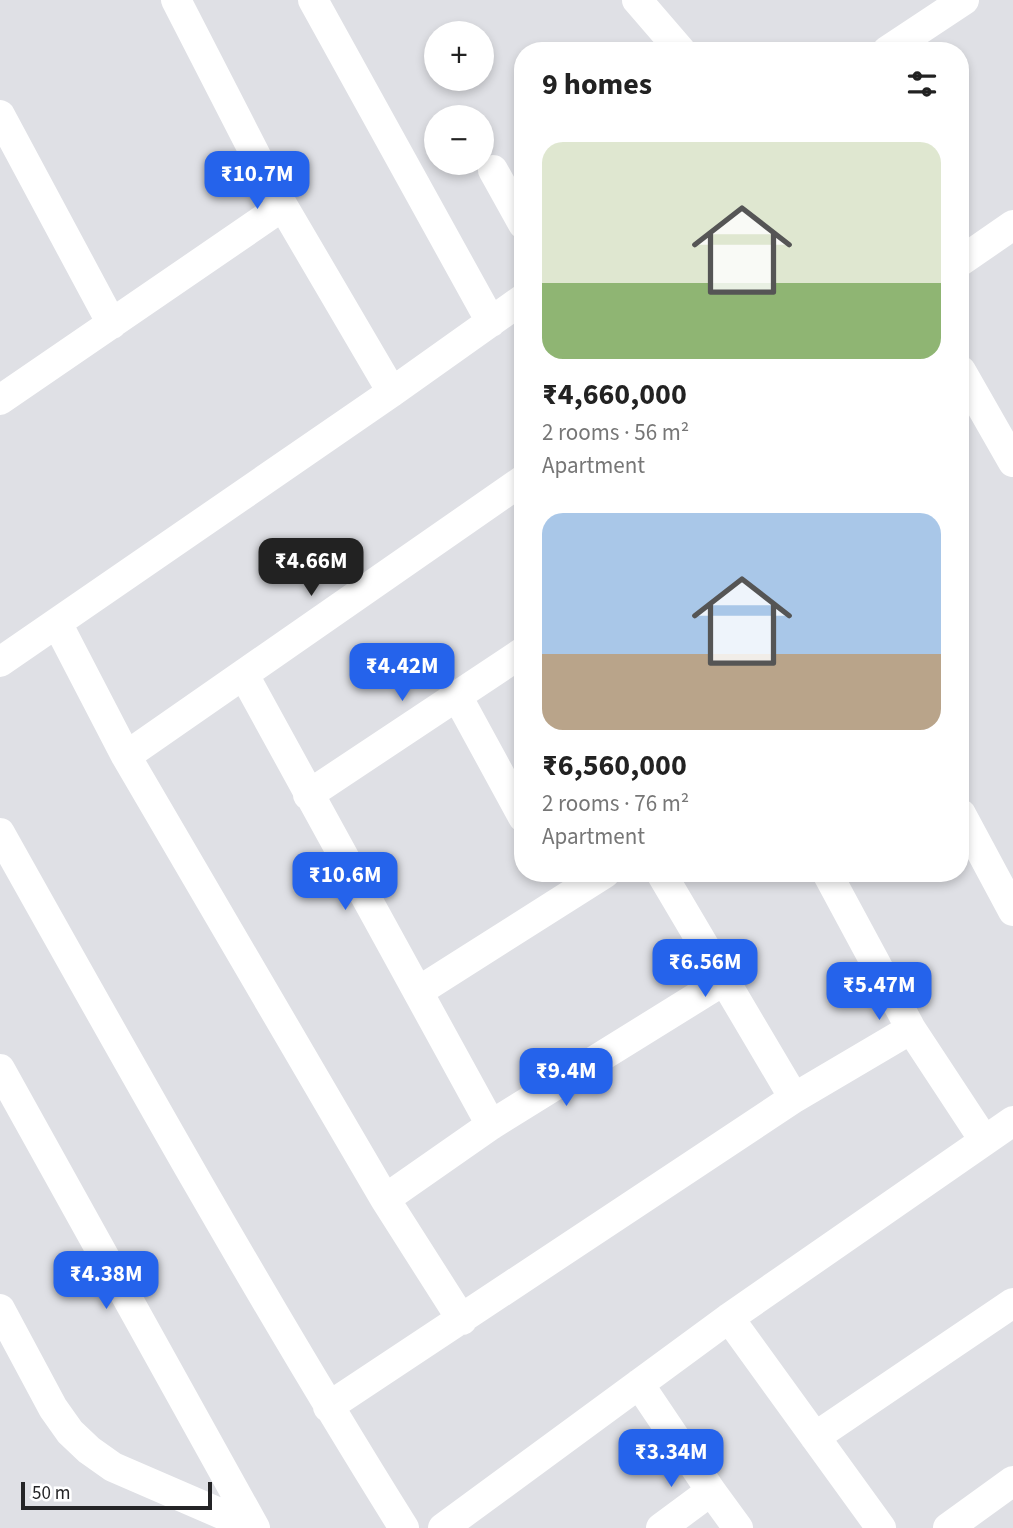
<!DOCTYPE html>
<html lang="en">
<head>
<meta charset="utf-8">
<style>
	:root { --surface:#fff; --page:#f2f2f2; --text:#222; --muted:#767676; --accent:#2563eb }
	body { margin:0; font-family:"Source Sans 3",sans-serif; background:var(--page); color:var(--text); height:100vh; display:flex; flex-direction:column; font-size:26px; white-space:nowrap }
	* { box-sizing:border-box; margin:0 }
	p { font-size:23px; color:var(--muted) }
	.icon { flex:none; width:38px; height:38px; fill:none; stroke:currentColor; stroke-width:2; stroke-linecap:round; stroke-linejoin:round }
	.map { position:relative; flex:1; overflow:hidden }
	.panel { position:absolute; left:514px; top:42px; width:455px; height:840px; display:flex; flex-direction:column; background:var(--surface); border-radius:28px; box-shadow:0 4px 10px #0003 }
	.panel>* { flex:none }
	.tools { position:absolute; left:424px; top:21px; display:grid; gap:14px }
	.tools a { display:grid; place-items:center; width:70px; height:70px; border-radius:50%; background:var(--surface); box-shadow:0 4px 10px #0003; font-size:35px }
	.scale { position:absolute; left:21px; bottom:18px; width:191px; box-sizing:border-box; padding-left:7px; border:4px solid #242426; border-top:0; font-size:19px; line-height:24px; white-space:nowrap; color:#242426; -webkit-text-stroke:5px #fff; paint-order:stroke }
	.price { position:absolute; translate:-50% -60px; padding:0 16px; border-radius:14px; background:var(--accent); color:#fff; font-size:23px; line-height:46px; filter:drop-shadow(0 2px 4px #0008) }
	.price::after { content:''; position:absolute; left:50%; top:42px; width:21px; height:16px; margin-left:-10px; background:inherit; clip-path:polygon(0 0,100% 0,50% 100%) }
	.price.selected { background:#222; color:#fff }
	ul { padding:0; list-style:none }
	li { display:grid; align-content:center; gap:14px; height:371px; padding:0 28px }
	li span { display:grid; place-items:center; height:217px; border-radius:21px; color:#555 }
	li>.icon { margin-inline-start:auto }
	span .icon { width:126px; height:126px; fill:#fffc; stroke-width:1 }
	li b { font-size:30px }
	h2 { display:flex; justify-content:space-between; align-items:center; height:84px; padding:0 28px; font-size:30px }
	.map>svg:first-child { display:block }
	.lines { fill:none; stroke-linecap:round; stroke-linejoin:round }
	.minor { stroke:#fff; stroke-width:30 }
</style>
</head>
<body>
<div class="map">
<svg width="1013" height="1528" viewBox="0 0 1013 1528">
	<rect width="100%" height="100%" fill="#dfe0e5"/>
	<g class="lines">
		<path class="minor" d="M176 0 273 189 392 392
			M313 0 491 322
			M637 0 681 51
			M887 51 964 0
			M0 115 112 324
			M493 170 523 224
			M961 261 1013 225
			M961 371 1013 462
			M0 400 283 206
			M57 623 126 756 385 1199 462 1320
			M0 662 392 392 523 299
			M244 675 491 1125
			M457 696 523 817
			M126 756 523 480
			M308 795 523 652
			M961 814 1013 911
			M0 833C131 1067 262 1301 404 1528
			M661 873 794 1098
			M827 873 911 1029 984 1140
			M419 991 605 873
			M0 1069 255 1528
			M385 1199 491 1125 723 981
			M0 1309 53 1408 70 1432 89 1450 113 1467 254 1528
			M729 1318 881 1528
			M639 1384 711 1491 738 1528
			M328 1407 794 1098 911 1029
			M815 1437 1013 1303
			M443 1528 729 1318 1013 1121
			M661 1528 711 1491
			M948 1528 1013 1481"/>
	</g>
</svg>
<div class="tools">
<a>+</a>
<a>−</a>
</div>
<div class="scale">50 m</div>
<b class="price" style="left:257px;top:211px">₹10.7M</b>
<b class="price selected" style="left:311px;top:598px">₹4.66M</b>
<b class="price" style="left:402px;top:703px">₹4.42M</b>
<b class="price" style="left:345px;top:912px">₹10.6M</b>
<b class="price" style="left:705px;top:999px">₹6.56M</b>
<b class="price" style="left:879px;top:1022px">₹5.47M</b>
<b class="price" style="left:566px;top:1108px">₹9.4M</b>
<b class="price" style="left:106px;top:1311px">₹4.38M</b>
<b class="price" style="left:671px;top:1489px">₹3.34M</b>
<section class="panel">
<h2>9 homes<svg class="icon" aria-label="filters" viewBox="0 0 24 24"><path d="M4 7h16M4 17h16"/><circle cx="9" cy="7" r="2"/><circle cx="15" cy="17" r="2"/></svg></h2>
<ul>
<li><span style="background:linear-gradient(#dfe7d0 65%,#8fb573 0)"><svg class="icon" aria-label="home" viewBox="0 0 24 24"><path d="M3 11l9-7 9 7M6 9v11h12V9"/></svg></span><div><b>₹4,660,000</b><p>2 rooms · 56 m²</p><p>Apartment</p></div></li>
<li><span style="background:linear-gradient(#a9c7e8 65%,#b9a48a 0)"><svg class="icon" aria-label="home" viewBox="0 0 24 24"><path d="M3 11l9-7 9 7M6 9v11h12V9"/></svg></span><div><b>₹6,560,000</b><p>2 rooms · 76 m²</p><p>Apartment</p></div></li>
</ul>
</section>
</div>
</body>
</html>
